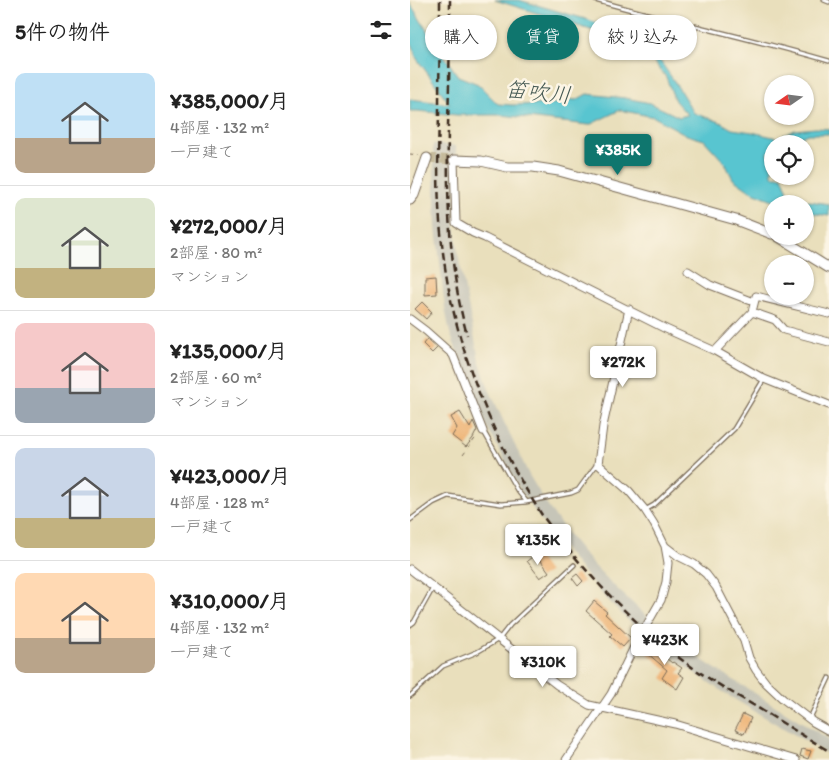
<!DOCTYPE html>
<html lang="ja">
<head>
<meta charset="utf-8">
<style>
	:root { --surface:#fff; --page:#f2f2f2; --text:#222; --muted:#767676; --line:#e0e0e0; --accent:#0f766e }
	body { margin:0; font-family:Itim,"Klee One",sans-serif; background:var(--page); color:var(--text); height:100vh; display:flex; flex-direction:column; font-size:19px; white-space:nowrap }
	* { box-sizing:border-box; margin:0 }
	p { font-size:16px; color:var(--muted) }
	.icon { flex:none; width:28px; height:28px; fill:none; stroke:currentColor; stroke-width:2; stroke-linecap:round; stroke-linejoin:round }
	.map { position:relative; flex:1; overflow:hidden }
	.drawer { display:flex; flex-direction:column; background:var(--surface); width:410px }
	.drawer>* { flex:none }
	.hud { position:absolute; left:15px; top:15px; width:329px; height:45px; display:flex; gap:10px }
	.needle { width:32px; rotate:256deg }
	.controls { position:absolute; left:354px; top:75px; display:grid; gap:10px }
	.controls a { display:grid; place-items:center; width:50px; height:50px; border-radius:50%; background:var(--surface); box-shadow:0 1px 4px #0004; font-size:25px }
	.price { position:absolute; translate:-50% -42px; padding:0 11px; border-radius:5px; background:#fff; color:#222; font-size:16px; line-height:32px; filter:drop-shadow(0 1px 2px #0008) }
	.price::after { content:''; position:absolute; left:50%; top:30px; width:15px; height:11px; margin-left:-8px; background:inherit; clip-path:polygon(0 0,100% 0,50% 100%) }
	.price.on { background:var(--accent); color:#fff }
	ul { padding:0; list-style:none }
	li { display:flex; align-items:center; gap:15px; height:125px; padding:0 15px }
	li+li { border-top:1px solid var(--line) }
	li span { display:grid; place-items:center; flex:none; width:140px; height:100px; border-radius:10px; color:#555 }
	li>.icon { margin-inline-start:auto }
	span .icon { width:60px; height:60px; fill:#fffc; stroke-width:1 }
	li b { font-size:21px }
	h2 { display:flex; justify-content:space-between; align-items:center; height:60px; padding:0 15px; font-size:21px }
	.tag { padding:0 18px; border-radius:22px; background:var(--surface); box-shadow:0 1px 4px #0004; font-size:18px; line-height:45px }
	.tag.on { background:var(--accent); color:#fff }
	main { display:flex; flex:1; min-height:0 }
	.map>svg:first-child { display:block }
	.industrial { fill:#c6c5b8 }
	.water { fill:#58c5d0; stroke:#4a7877 }
	.building { fill:#eeb375 }
	.lines { fill:none; stroke-linecap:round; stroke-linejoin:round }
	.tertiary-tunnel { stroke:#c6bb9c; stroke-width:9; stroke-dasharray:9 4.5; stroke-linecap:butt }
	.service-casing { stroke:#786955; stroke-width:5.5 }
	.minor-casing { stroke:#786955; stroke-width:9 }
	.tertiary-casing { stroke:#786955; stroke-width:11 }
	.path { stroke:#786955; stroke-width:1; stroke-dasharray:4 4; stroke-linecap:butt }
	.service { stroke:#fff; stroke-width:3 }
	.minor { stroke:#fff; stroke-width:7 }
	.tertiary { stroke:#fff; stroke-width:9 }
	.rail { stroke:#3b2a1e; stroke-width:2.5; stroke-dasharray:8 4; stroke-linecap:butt }
	.labels { text-anchor:middle; dominant-baseline:central; stroke-width:5; stroke-linejoin:round; paint-order:stroke }
	.water-label { font-size:22px; font-style:italic; fill:#445853; stroke:#fcf5e5 }
</style>
</head>
<body>
<main>
<section class="drawer">
<h2>5件の物件<svg class="icon" aria-label="filters" viewBox="0 0 24 24"><path d="M4 7h16M4 17h16"/><circle cx="9" cy="7" r="2"/><circle cx="15" cy="17" r="2"/></svg></h2>
<ul>
<li><span style="background:linear-gradient(#bfe0f5 65%,#b9a48a 0)"><svg class="icon" aria-label="home" viewBox="0 0 24 24"><path d="M3 11l9-7 9 7M6 9v11h12V9"/></svg></span><div><b>¥385,000/月</b><p>4部屋 · 132 m²</p><p>一戸建て</p></div></li>
<li><span style="background:linear-gradient(#dfe7d0 70%,#c2b280 0)"><svg class="icon" aria-label="home" viewBox="0 0 24 24"><path d="M3 11l9-7 9 7M6 9v11h12V9"/></svg></span><div><b>¥272,000/月</b><p>2部屋 · 80 m²</p><p>マンション</p></div></li>
<li><span style="background:linear-gradient(#f6c9c9 65%,#9aa5b1 0)"><svg class="icon" aria-label="home" viewBox="0 0 24 24"><path d="M3 11l9-7 9 7M6 9v11h12V9"/></svg></span><div><b>¥135,000/月</b><p>2部屋 · 60 m²</p><p>マンション</p></div></li>
<li><span style="background:linear-gradient(#c9d6e8 70%,#c2b280 0)"><svg class="icon" aria-label="home" viewBox="0 0 24 24"><path d="M3 11l9-7 9 7M6 9v11h12V9"/></svg></span><div><b>¥423,000/月</b><p>4部屋 · 128 m²</p><p>一戸建て</p></div></li>
<li><span style="background:linear-gradient(#ffd9b3 65%,#b9a48a 0)"><svg class="icon" aria-label="home" viewBox="0 0 24 24"><path d="M3 11l9-7 9 7M6 9v11h12V9"/></svg></span><div><b>¥310,000/月</b><p>4部屋 · 132 m²</p><p>一戸建て</p></div></li>
</ul>
</section>
<div class="map">
<svg width="419" height="760" viewBox="0 0 419 760">
	<rect width="100%" height="100%" fill="#fcf5e5"/>
	<filter id="ink" filterUnits="userSpaceOnUse"><feTurbulence type="fractalNoise" baseFrequency=".02" numOctaves="2"/><feDisplacementMap in="SourceGraphic" scale="10" xChannelSelector="R" yChannelSelector="G"/><feConvolveMatrix kernelMatrix="1 2 1 2 8 2 1 2 1" color-interpolation-filters="sRGB"/></filter>
	<filter id="wash" filterUnits="userSpaceOnUse"><feTurbulence type="fractalNoise" baseFrequency=".0096" numOctaves="4" result="noise"/><feDisplacementMap in="SourceGraphic" scale="20" xChannelSelector="R" yChannelSelector="G"/><feGaussianBlur stdDeviation="1.12" result="paint"/><feColorMatrix in="noise" values="0 0 0 0 0 0 0 0 0 0 0 0 0 0 0 0 0 1.4 0 .05"/><feComposite in="paint" operator="in"/></filter>
	<g filter="url(#wash)">
		<rect width="100%" height="100%" fill="#e9dfbc"/>
		<path class="industrial" d="M23 144 46 146 45 226 48 254 69 360 79 389 93 420 119 475 139 508 157 533 179 560 202 584 249 628 273 647 301 666 419 739V755L319 696 270 663 228 630 192 594 168 566 128 516 109 488 75 423 40 333 35 308 26 227Z"/>
		<path class="water" d="M85 0H109L179 20 214 34 239 45 264 81 284 113 310 122 322 129 342 132 367 138 385 130 406 128 419 129V134H398L374 144H362V150L357 153 362 168V176H372L380 197 393 200 419 204V216L395 212V204H373L340 191 323 179 315 163 294 140 277 135 244 117 210 110 179 125 91 115H47L8 111H0V99L40 104 7 59 0 41V3L21 37 48 76 68 84 88 104 102 105 143 104 154 99 166 100 177 94 215 98 240 103 269 117 278 115 265 101 256 77 239 56 187 32Z"/>
		<g id="blocks">
			<path class="building" d="M26 276 27 294 15 295V277Z
				M12 302 22 312 16 319 5 309Z
				M17 339 27 348 22 353 13 344Z
				M50 412 60 428 63 421 67 430 63 438 56 447 42 436 47 428 41 417Z
				M126 554 139 572 130 578 117 561Z
				M167 574 173 581 168 586 162 578Z
				M184 601 197 612 195 614 221 638 213 647 200 636 202 634 176 611Z
				M234 640 262 663 263 662 272 668 268 673 274 677 267 689 252 678 257 670 230 647Z
				M333 714 341 718 334 734 325 730Z
				M392 749 401 751 398 759 390 756Z"/>
		</g>
	</g>
	<g filter="url(#ink)">
		<use href="#blocks" fill-opacity="0" stroke="#786955" stroke-width="1"/>
		<g class="lines">
			<path class="tertiary-tunnel" d="M17 158 44 160"/>
			<defs>
				<path id="service" d="M185 0C262 22 341 38 419 61
					M414 0 419 2
					M74 432 107 490 116 501
					M235 510 244 505 324 429 354 379
					M0 520 23 503 38 496 91 504 116 502 161 493 168 490 187 464
					M0 625 4 622 23 588
					M0 696 33 666 67 652 89 639 100 625 164 565
					M400 718 419 678"/>
				<path id="minor" d="M44 160 46 223 63 233 75 238 256 329 305 351 354 379 419 405
					M278 271 300 285 344 302
					M342 312 365 320 374 330 419 342
					M0 319 16 331 43 355 73 431
					M305 351 342 312 346 296 419 314
					M255 546 268 556 284 564 296 574 306 587 334 641 339 658 346 670 356 683 373 699 403 722 419 731
					M0 569 147 685 179 705 265 724 386 760
					M156 760 201 694 224 647 251 600 256 582 258 563 255 546 244 524 235 510 219 491 188 464 193 426 219 309"/>
				<path id="tertiary" d="M44 160 71 161 97 167H123L149 171 326 220 362 234
					M0 200 4 195 17 158
					M367 236 419 268"/>
			</defs>
			<use href="#service" class="service-casing"/>
			<use href="#minor" class="minor-casing"/>
			<use href="#tertiary" class="tertiary-casing"/>
			<path class="path" d="M0 154 9 155
				M53 455 67 436"/>
			<use href="#service" class="service"/>
			<use href="#minor" class="minor"/>
			<use href="#tertiary" class="tertiary"/>
			<path class="rail" d="M30 0C30 38 29 76 29 114 28 154 27 194 31 233 38 317 66 399 106 472 114 486 123 501 132 515 170 567 214 614 264 654 286 671 309 685 333 699 362 716 390 734 419 751
				M40 0C40 42 39 84 38 126 37 198 38 265 57 335"/>
		</g>
	</g>
	<g class="labels">
		<g class="water-label">
			<text transform="translate(128 92) rotate(6)">笛吹川</text>
		</g>
	</g>
</svg>
<div class="controls">
<a><svg class="needle" viewBox="-14 -14 28 28"><path d="M0-13l5 13h-10z" fill="#e53935"/><path d="M0 13l5-13h-10z" fill="#767676"/></svg></a>
<a><svg class="icon" aria-label="locate" viewBox="0 0 24 24"><circle cx="12" cy="12" r="6"/><path d="M12 2v4M12 18v4M2 12h4M18 12h4"/></svg></a>
<a>+</a>
<a>−</a>
</div>
<b class="price on" style="left:208px;top:176px">¥385K</b>
<b class="price" style="left:213px;top:388px">¥272K</b>
<b class="price" style="left:128px;top:566px">¥135K</b>
<b class="price" style="left:255px;top:666px">¥423K</b>
<b class="price" style="left:133px;top:688px">¥310K</b>
<div class="hud">
<a class="tag">購入</a>
<a class="tag on">賃貸</a>
<a class="tag">絞り込み</a>
</div>
</div>
</main>
</body>
</html>
